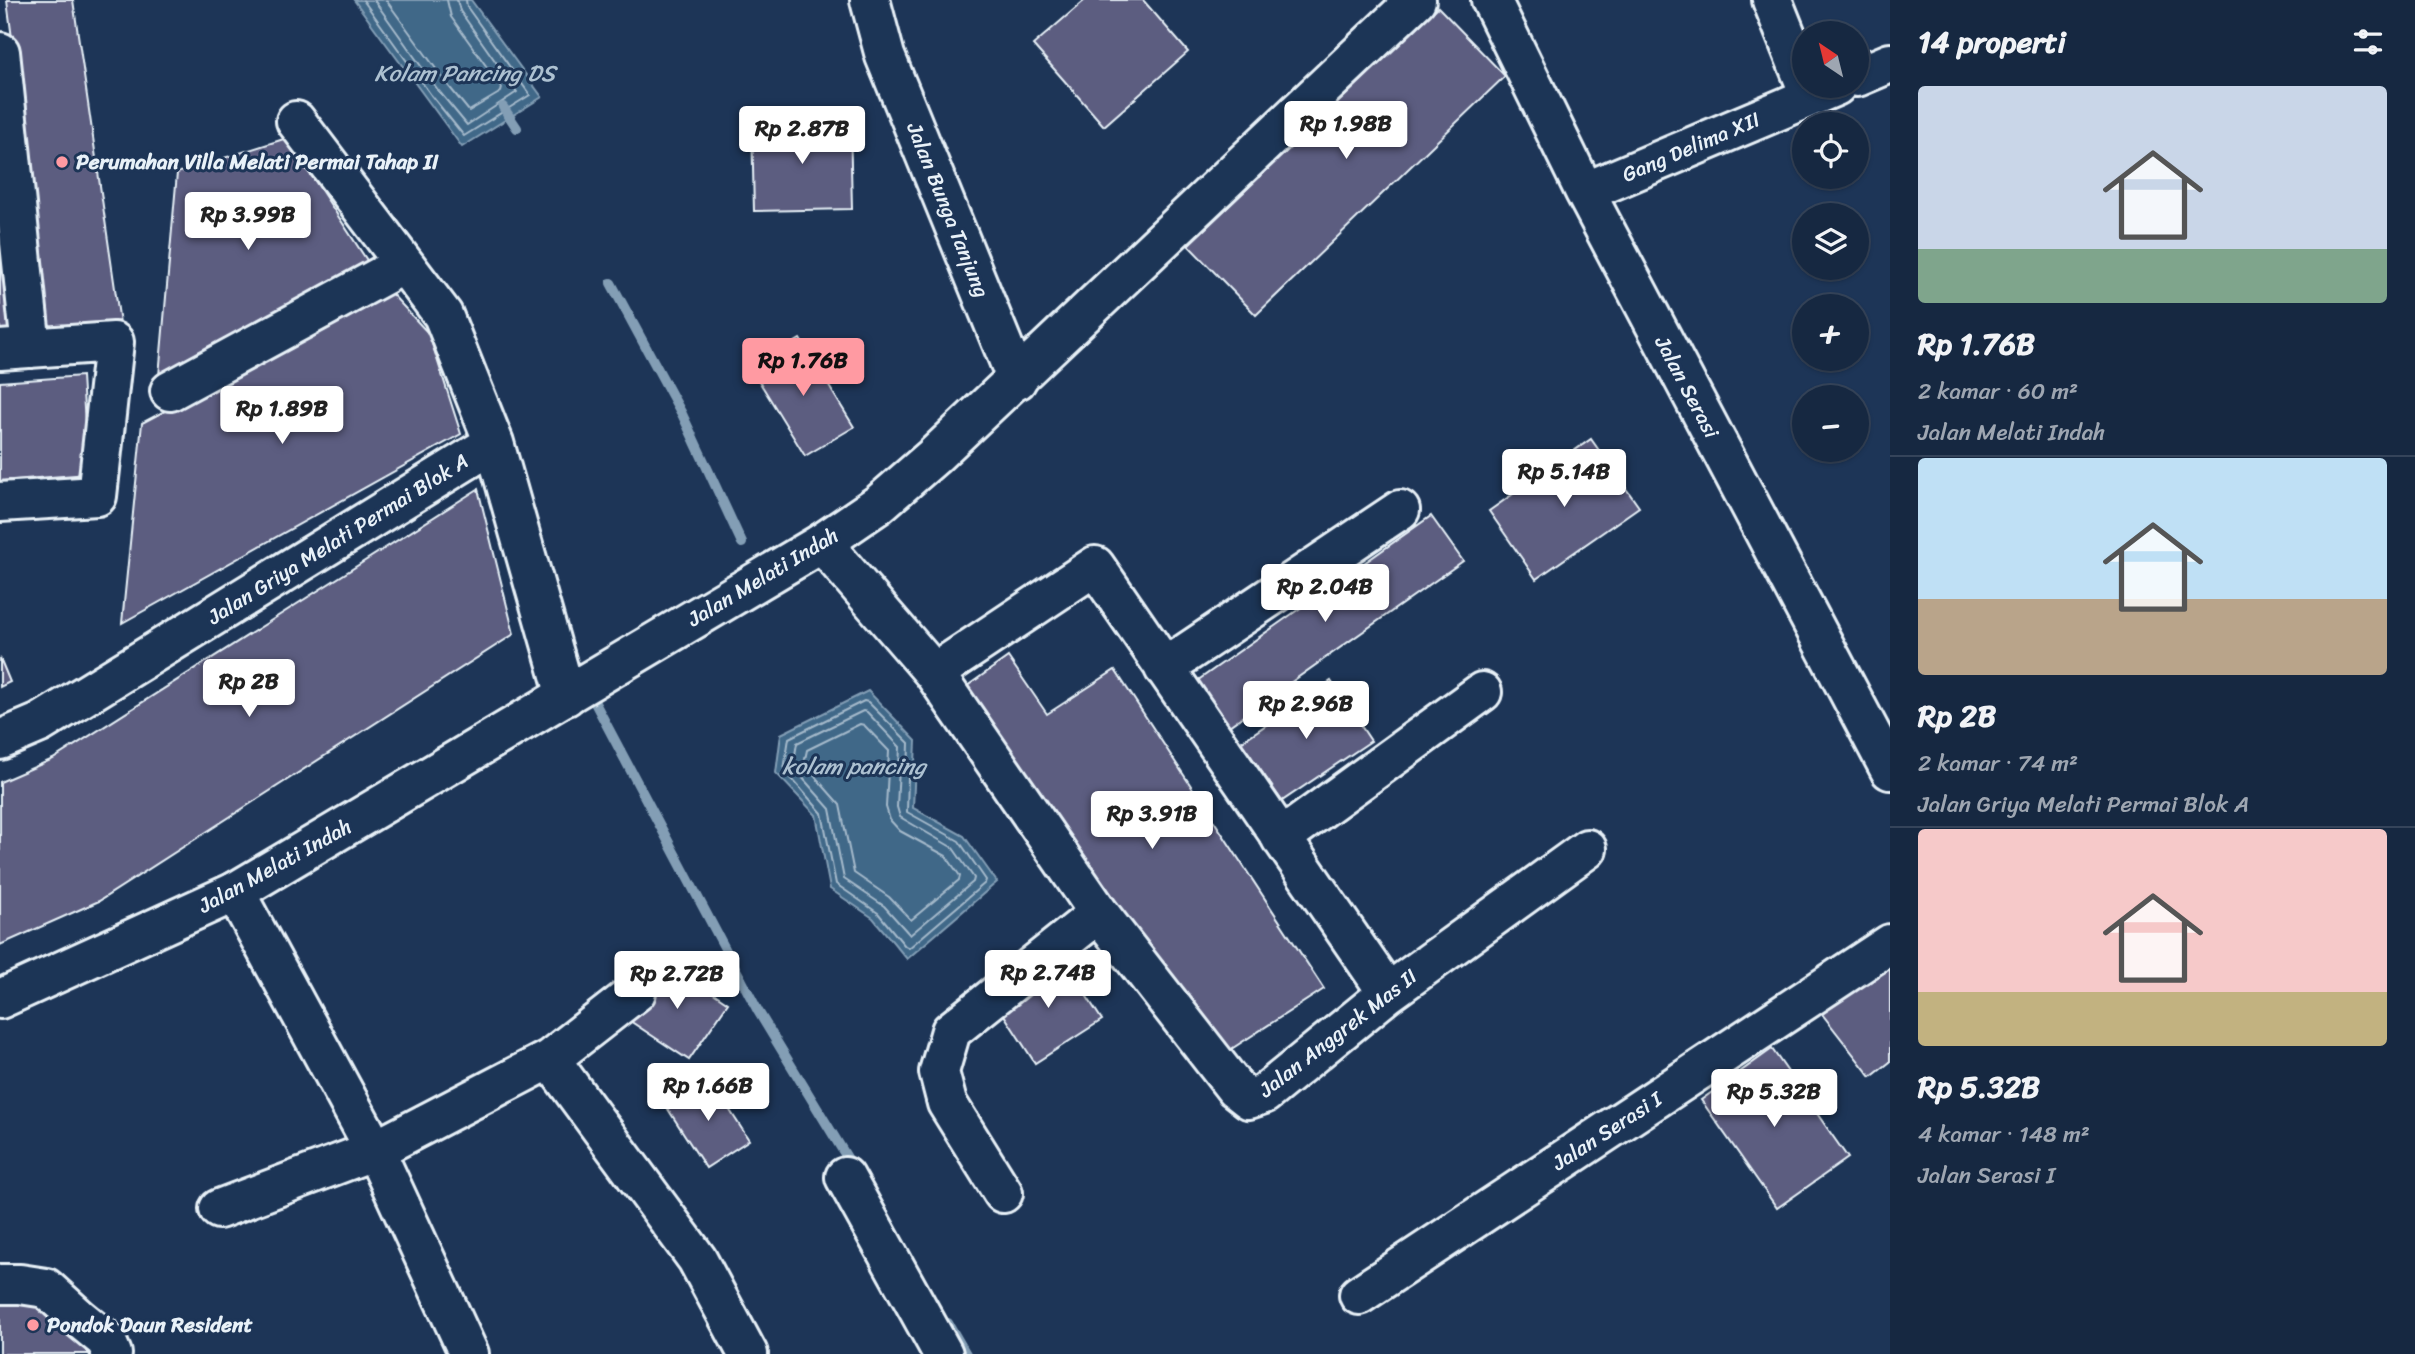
<!DOCTYPE html>
<html lang="id">
<head>
<meta charset="utf-8">
<style>
	:root { --surface:#162841; --page:#1f3048; --text:#f1f3f6; --muted:#9ea6b1; --line:#35445a; --accent:#ff9aa2 }
	body { margin:0; font-family:Sriracha,sans-serif; background:var(--page); color:var(--text); height:100vh; display:flex; flex-direction:column; font-size:26px; white-space:nowrap }
	* { box-sizing:border-box; margin:0 }
	p { font-size:23px; color:var(--muted) }
	.icon { flex:none; width:38px; height:38px; fill:none; stroke:currentColor; stroke-width:2; stroke-linecap:round; stroke-linejoin:round }
	.map { position:relative; flex:1; overflow:hidden }
	.sheet { display:flex; flex-direction:column; background:var(--surface); width:525px }
	.sheet>* { flex:none }
	.needle { width:46px; rotate:325deg }
	.tools { position:absolute; left:1792px; top:21px; display:grid; gap:14px }
	.tools a { display:grid; place-items:center; width:77px; height:77px; border-radius:50%; background:var(--surface); box-shadow:0 2px 5px #0004,0 0 0 2px var(--line); font-size:35px }
	.price { position:absolute; translate:-50% -60px; padding:0 16px; border-radius:7px; background:#fff; color:#222; font-size:23px; line-height:46px; filter:drop-shadow(0 2px 4px #0008) }
	.price::after { content:''; position:absolute; left:50%; top:42px; width:21px; height:16px; margin-left:-10px; background:inherit; clip-path:polygon(0 0,100% 0,50% 100%) }
	.price.active { background:var(--accent); color:#111 }
	ul { padding:0; list-style:none }
	li { display:grid; align-content:center; gap:14px; height:371px; padding:0 28px }
	li+li { border-top:2px solid var(--line) }
	li span { display:grid; place-items:center; height:217px; border-radius:7px; color:#555 }
	li>.icon { margin-inline-start:auto }
	span .icon { width:126px; height:126px; fill:#fffc; stroke-width:1 }
	li b { font-size:30px }
	h2 { display:flex; justify-content:space-between; align-items:center; height:84px; padding:0 28px; font-size:30px }
	main { display:flex; flex:1; min-height:0 }
	.map>svg:first-child { display:block }
	.water { fill:#406788; stroke:#839eb5; stroke-width:2 }
	.lines { fill:none; stroke-linecap:round; stroke-linejoin:round }
	.shore { stroke:#a5bacb; stroke-width:2 }
	.stream { stroke:#839eb5; stroke-width:10 }
	.building { fill:#5b5d80; stroke:#e8f1f8; stroke-width:2 }
	.street-casing { stroke:#e8f1f8; stroke-width:44 }
	.secondary-casing { stroke:#e8f1f8; stroke-width:44 }
	.street { stroke:#1d3557; stroke-width:38 }
	.secondary { stroke:#1d3557; stroke-width:38 }
	.poi-dot { fill:#ff9aa2; stroke:#1d3557; stroke-width:2.5 }
	.labels { text-anchor:middle; dominant-baseline:central; stroke-width:6; stroke-linejoin:round; paint-order:stroke }
	.street-label { font-size:21px; fill:#e8f1f8; stroke:#1d3557 }
	.poi-label { font-size:21px; font-weight:bold; fill:#e8f1f8; stroke:#1d3557; text-anchor:start }
	.water-label { font-size:23px; font-style:italic; fill:#adc1d1; stroke:#1d3557 }
</style>
</head>
<body>
<main>
<div class="map">
<svg width="1890" height="1354" viewBox="0 0 1890 1354">
	<rect width="100%" height="100%" fill="#1d3557"/>
	<filter id="ink" filterUnits="userSpaceOnUse"><feTurbulence type="fractalNoise" baseFrequency=".0143" numOctaves="2"/><feDisplacementMap in="SourceGraphic" scale="14" xChannelSelector="R" yChannelSelector="G"/><feConvolveMatrix kernelMatrix="1 2 1 2 8 2 1 2 1" color-interpolation-filters="sRGB"/></filter>
	<g filter="url(#ink)">
		<path class="water" d="M354 0H471L542 97 462 147Z
			M868 691 916 741 913 808 964 836 997 882 907 959 873 918 830 889 816 815 776 773 781 734Z"/>
		<g class="lines">
			<path class="shore" d="M363 0 431 95 464 136 530 95 467 7 466 0
				M374 0 438 90 467 125 517 92 460 11 457 0
				M386 0 447 84 469 111 501 92 502 88 451 17 447 0
				M864 701 868 702 909 743 907 812 959 841 986 880 985 883 909 948 905 946 878 913 836 884 822 813 784 770 789 738Z
				M863 711 867 712 900 747 897 807 900 817 953 848 974 878 973 882 910 935 884 906 844 879 830 809 793 767 797 743Z
				M860 724 864 725 889 751 886 807 890 820 900 831 946 856 960 876 959 880 911 920 889 897 854 873 840 805 804 764 807 750Z"/>
			<path class="stream" d="M503 107 517 128
				M611 283 682 414 742 543
				M594 701 758 1011 854 1169
				M948 1323 966 1354"/>
		</g>
		<path class="building" d="M7 0H73L120 323 50 330Z
			M1085 0H1143L1188 52 1104 126 1033 45Z
			M1438 7 1505 76 1256 315 1188 245Z
			M850 121 852 209 754 211 752 123Z
			M287 138 372 268 158 387 177 173Z
			M0 211 14 329 0 330Z
			M390 292 429 334 461 434 122 623 142 423Z
			M800 339 854 427 805 456 751 368Z
			M82 376 88 474 0 481V382Z
			M1591 439 1639 507 1536 579 1489 511Z
			M478 489 514 634 99 901 0 945V782L53 759Z
			M1431 516 1463 561 1219 733 1187 688Z
			M1008 657 1047 714 1115 670 1324 989 1219 1057 963 689Z
			M0 658 10 682 0 687Z
			M1331 681 1371 741 1282 801 1241 742Z
			M1062 958 1102 1020 1035 1063 995 1001Z
			M666 961 728 1003 689 1060 627 1019Z
			M1890 962V1062L1871 1077 1822 1014Z
			M1772 1049 1848 1158 1777 1208 1701 1100Z
			M709 1078 749 1140 706 1168 666 1106Z
			M35 1293 92 1354H0V1296Z"/>
		<g class="lines">
			<defs>
				<path id="street" d="M870 0 885 56 1017 380
					M1491 0 1585 192 1890 770
					M1772 0 1804 80
					M0 52 31 348
					M1857 77 1890 63
					M296 121 443 315 494 443 566 696
					M1585 192 1836 86
					M0 350 114 342 97 496 0 502
					M170 391 404 264
					M822 543 934 673 1099 913 1235 1088 1249 1099 1264 1094 1388 993 1587 849
					M1164 668 1400 510
					M934 673 1095 566 1388 993
					M0 740 40 723 494 443
					M1281 838 1482 692
					M235 892 375 1150 469 1354
					M550 1059 697 1259 748 1354
					M845 1177 943 1354
					M1003 1193 947 1103 939 1072 951 1031 1099 913
					M219 1209 375 1150 550 1059 636 992
					M0 1284H20L46 1288 79 1318 106 1340 112 1354
					M1359 1295 1890 944"/>
				<path id="secondary" d="M0 999 235 892 822 543 879 504 933 457 1416 0"/>
			</defs>
			<use href="#street" class="street-casing"/>
			<use href="#secondary" class="secondary-casing"/>
			<use href="#street" class="street"/>
			<use href="#secondary" class="secondary"/>
		</g>
	</g>
	<g class="poi-dot">
		<circle cx="62" cy="162" r="7"/>
		<circle cx="33" cy="1325" r="7"/>
	</g>
	<g class="labels">
		<g class="street-label">
			<text transform="translate(1691 147) rotate(-23)">Gang Delima XII</text>
			<text transform="translate(948 210) rotate(68)">Jalan Bunga Tanjung</text>
			<text transform="translate(1687 387) rotate(62)">Jalan Serasi</text>
			<text transform="translate(338 539) rotate(-32)">Jalan Griya Melati Permai Blok A</text>
			<text transform="translate(763 577) rotate(-31)">Jalan Melati Indah</text>
			<text transform="translate(275 866) rotate(-29)">Jalan Melati Indah</text>
			<text transform="translate(1338 1033) rotate(-38)">Jalan Anggrek Mas II</text>
			<text transform="translate(1607 1131) rotate(-33)">Jalan Serasi I</text>
		</g>
		<g class="poi-label">
			<text x="76" y="162">Perumahan Villa Melati Permai Tahap II</text>
			<text x="47" y="1325">Pondok Daun Resident</text>
		</g>
		<g class="water-label">
			<text x="465" y="73">Kolam Pancing DS</text>
			<text x="854" y="766">kolam pancing</text>
		</g>
	</g>
</svg>
<div class="tools">
<a><svg class="needle" viewBox="-14 -14 28 28"><path d="M0-13l5 13h-10z" fill="#e53935"/><path d="M0 13l5-13h-10z" fill="#9ea6b1"/></svg></a>
<a><svg class="icon" aria-label="locate" viewBox="0 0 24 24"><circle cx="12" cy="12" r="6"/><path d="M12 2v4M12 18v4M2 12h4M18 12h4"/></svg></a>
<a><svg class="icon" aria-label="layers" viewBox="0 0 24 24"><path d="M12 4l9 5-9 5-9-5zM3 14l9 5 9-5"/></svg></a>
<a>+</a>
<a>−</a>
</div>
<b class="price" style="left:1346px;top:161px">Rp 1.98B</b>
<b class="price" style="left:802px;top:166px">Rp 2.87B</b>
<b class="price" style="left:248px;top:252px">Rp 3.99B</b>
<b class="price active" style="left:803px;top:398px">Rp 1.76B</b>
<b class="price" style="left:282px;top:446px">Rp 1.89B</b>
<b class="price" style="left:1564px;top:509px">Rp 5.14B</b>
<b class="price" style="left:1325px;top:624px">Rp 2.04B</b>
<b class="price" style="left:249px;top:719px">Rp 2B</b>
<b class="price" style="left:1306px;top:741px">Rp 2.96B</b>
<b class="price" style="left:1152px;top:851px">Rp 3.91B</b>
<b class="price" style="left:1048px;top:1010px">Rp 2.74B</b>
<b class="price" style="left:677px;top:1011px">Rp 2.72B</b>
<b class="price" style="left:708px;top:1123px">Rp 1.66B</b>
<b class="price" style="left:1774px;top:1129px">Rp 5.32B</b>
</div>
<section class="sheet">
<h2>14 properti<svg class="icon" aria-label="filters" viewBox="0 0 24 24"><path d="M4 7h16M4 17h16"/><circle cx="9" cy="7" r="2"/><circle cx="15" cy="17" r="2"/></svg></h2>
<ul>
<li><span style="background:linear-gradient(#c9d6e8 75%,#7fa58c 0)"><svg class="icon" aria-label="home" viewBox="0 0 24 24"><path d="M3 11l9-7 9 7M6 9v11h12V9"/></svg></span><div><b>Rp 1.76B</b><p>2 kamar · 60 m²</p><p>Jalan Melati Indah</p></div></li>
<li><span style="background:linear-gradient(#bfe0f5 65%,#b9a48a 0)"><svg class="icon" aria-label="home" viewBox="0 0 24 24"><path d="M3 11l9-7 9 7M6 9v11h12V9"/></svg></span><div><b>Rp 2B</b><p>2 kamar · 74 m²</p><p>Jalan Griya Melati Permai Blok A</p></div></li>
<li><span style="background:linear-gradient(#f6c9c9 75%,#c2b280 0)"><svg class="icon" aria-label="home" viewBox="0 0 24 24"><path d="M3 11l9-7 9 7M6 9v11h12V9"/></svg></span><div><b>Rp 5.32B</b><p>4 kamar · 148 m²</p><p>Jalan Serasi I</p></div></li>
</ul>
</section>
</main>
</body>
</html>
